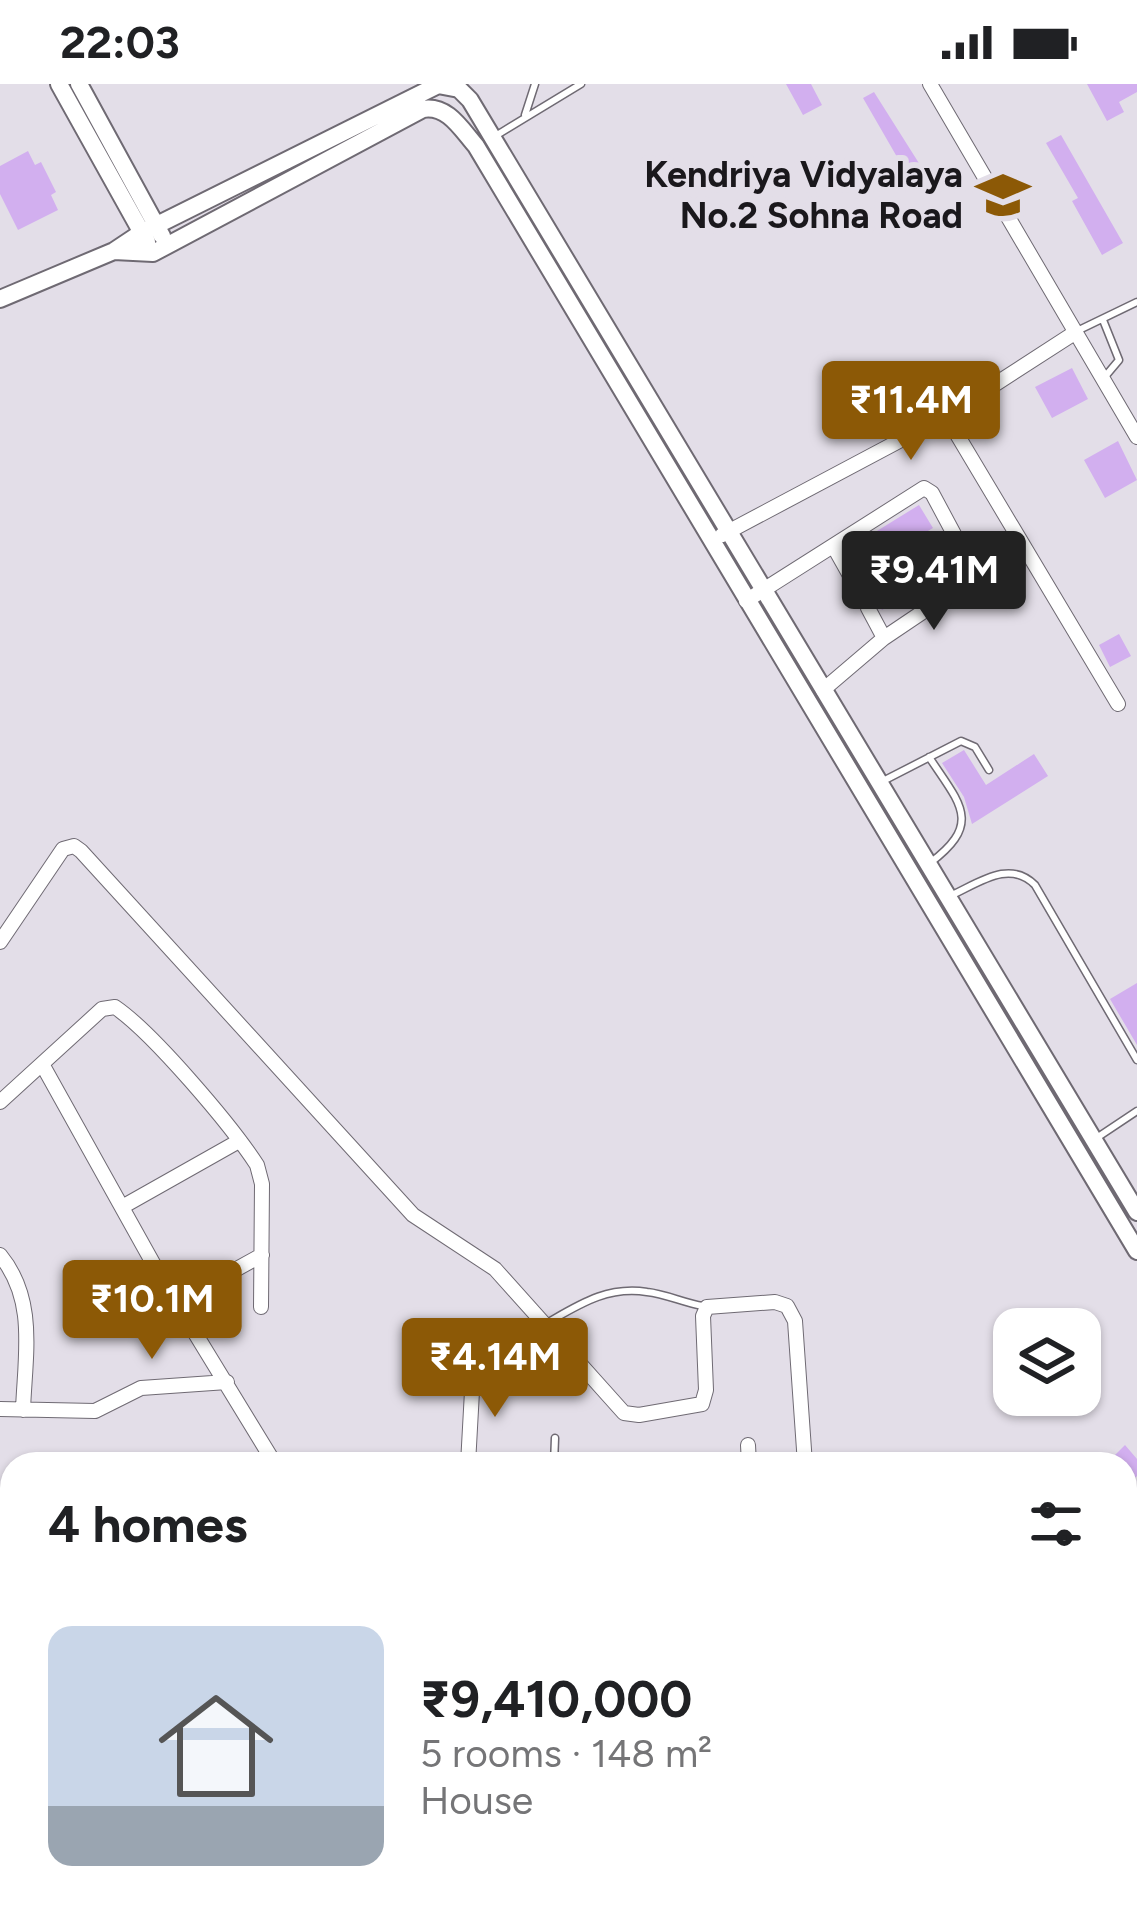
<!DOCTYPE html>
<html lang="en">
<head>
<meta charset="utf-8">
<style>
	:root { --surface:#fff; --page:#f2f2f2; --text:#202124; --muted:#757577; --accent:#8c5906 }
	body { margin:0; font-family:Figtree,sans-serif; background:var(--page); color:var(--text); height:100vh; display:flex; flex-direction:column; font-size:45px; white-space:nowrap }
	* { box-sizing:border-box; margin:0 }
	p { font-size:39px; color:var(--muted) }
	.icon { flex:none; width:66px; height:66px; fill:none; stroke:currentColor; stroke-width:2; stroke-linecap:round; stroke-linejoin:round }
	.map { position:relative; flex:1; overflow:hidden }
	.details { position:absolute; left:0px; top:1368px; width:1137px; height:471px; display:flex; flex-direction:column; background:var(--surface); border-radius:36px 36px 0 0; box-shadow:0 3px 9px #0004 }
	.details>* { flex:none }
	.controls { position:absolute; left:993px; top:1224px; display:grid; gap:24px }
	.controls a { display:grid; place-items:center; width:108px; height:108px; border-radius:24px; background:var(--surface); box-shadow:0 3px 9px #0004; font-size:60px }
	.price { position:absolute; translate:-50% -102px; padding:0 27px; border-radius:12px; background:var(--accent); color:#fff; font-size:39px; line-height:78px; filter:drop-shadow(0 3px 6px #0008) }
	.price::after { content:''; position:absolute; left:50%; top:72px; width:36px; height:27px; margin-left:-18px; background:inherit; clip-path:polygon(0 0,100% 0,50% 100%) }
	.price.selected { background:#222; color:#fff }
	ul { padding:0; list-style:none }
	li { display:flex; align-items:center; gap:36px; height:300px; padding:0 48px }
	li span { display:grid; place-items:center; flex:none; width:336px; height:240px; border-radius:24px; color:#555 }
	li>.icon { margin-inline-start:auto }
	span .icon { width:144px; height:144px; fill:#fffc; stroke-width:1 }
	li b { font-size:51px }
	h2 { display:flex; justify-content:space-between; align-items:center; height:144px; padding:0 48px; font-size:51px }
	.status { display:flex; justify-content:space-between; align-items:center; height:84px; padding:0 60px; background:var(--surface); direction:ltr }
	.status svg { height:33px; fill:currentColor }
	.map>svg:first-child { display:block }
	.building { fill:#d2afef }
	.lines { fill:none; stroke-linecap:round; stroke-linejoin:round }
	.service-casing { stroke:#6f6a73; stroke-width:9 }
	.minor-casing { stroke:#6f6a73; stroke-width:16 }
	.tertiary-casing { stroke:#6f6a73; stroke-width:20 }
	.secondary-casing { stroke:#6f6a73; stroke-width:21 }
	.trunk-casing { stroke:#6f6a73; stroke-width:24 }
	.service { stroke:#fff; stroke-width:6 }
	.minor { stroke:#fff; stroke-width:14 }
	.tertiary { stroke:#fff; stroke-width:16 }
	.secondary { stroke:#fff; stroke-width:18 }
	.trunk { stroke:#fff; stroke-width:21 }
	.labels { text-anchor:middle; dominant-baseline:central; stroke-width:12; stroke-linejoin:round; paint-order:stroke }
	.poi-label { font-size:36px; font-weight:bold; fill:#1a181c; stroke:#e3dee8; text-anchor:end }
</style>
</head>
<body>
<div class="status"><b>22:03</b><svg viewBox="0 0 49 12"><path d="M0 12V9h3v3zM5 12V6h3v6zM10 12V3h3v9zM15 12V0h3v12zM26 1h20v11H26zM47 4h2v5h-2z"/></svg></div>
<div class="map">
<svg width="1137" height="1837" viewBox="0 0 1137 1837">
	<rect width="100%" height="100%" fill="#e3dee8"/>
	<path class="building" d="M786 0H811L822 21 803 31Z
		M1087 0H1137V8L1119 18 1124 28 1107 37Z
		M874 8 922 84 908 92 863 14Z
		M1061 51 1123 159 1102 171 1072 117 1078 114 1046 59Z
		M28 67 35 81 41 78 56 108 51 111 58 126 18 146 0 110V82Z
		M1072 284 1088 315 1052 334 1035 303Z
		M1118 357 1137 396 1105 414 1084 376Z
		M919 421 933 444 887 471 902 494 926 479 941 502 916 519 910 508 882 526 855 477 860 474 856 468 868 462 864 455Z
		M1119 550 1131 572 1110 583 1099 561Z
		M964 666 986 701 1034 670 1048 692 972 740 964 713 942 679Z
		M1137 899V961L1110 915Z
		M1125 1361 1137 1375V1392L1125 1402V1380H1106Z"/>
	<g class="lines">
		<defs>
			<path id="service" d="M525 31 535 0
				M497 51 581 0
				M1103 236 1119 276 1103 295
				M1079 246 1137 218
				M929 673C960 720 983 739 930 779
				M883 697 961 657 975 663 989 686
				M950 812C979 799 1009 775 1035 801L1137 976
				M1095 1055 1137 1027
				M547 1239C580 1220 607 1202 647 1208 666 1210 684 1219 703 1222
				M554 1380 555 1354
				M591 1837V1827"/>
			<path id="minor" d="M930 0 1137 353
				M946 332 1118 620
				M722 451 946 332 1076 248
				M834 463 861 511
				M746 517 924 404 932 409 963 467
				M868 524 884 554
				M823 606 884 554 1022 461
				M0 858 63 765 74 762 81 767 413 1131 495 1185 624 1329 639 1331 702 1320 706 1306 703 1232 707 1223 775 1218 787 1222 795 1237 805 1380
				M42 980 159 1190 275 1380
				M0 1018 102 925 115 923C153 949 231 1041 257 1081L262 1100 261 1223
				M122 1123 239 1057
				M0 1171C37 1216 25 1271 23 1326
				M177 1218 262 1171
				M0 1325 95 1327 141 1304 227 1298
				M748 1361 749 1380
				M468 1380 473 1289
				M1125 1440 1137 1429
				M0 1481H12
				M0 1605H12
				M0 1719H12
				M1125 1752 1137 1761
				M0 1775 1 1837
				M446 1827 449 1837
				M307 1836 402 1827
				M87 1837V1827
				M679 1837 681 1827"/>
			<path id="tertiary" d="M59 0 147 158
				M79 0 162 152
				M114 167 153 169 423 25C448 21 461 45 476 62L1137 1167
				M0 215 114 167 141 149 438 1 459 5 470 16 1137 1128"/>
			<path id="secondary" d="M1125 1516 1137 1505
				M1125 1639 1137 1628
				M793 1837 803 1827
				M922 1837 932 1827"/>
			<path id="trunk" d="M1125 1550 1137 1540
				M1125 1596 1137 1586
				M829 1837 839 1827
				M878 1837 888 1827"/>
		</defs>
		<use href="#service" class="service-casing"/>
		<use href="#minor" class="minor-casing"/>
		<use href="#tertiary" class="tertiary-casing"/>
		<use href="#secondary" class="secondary-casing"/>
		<use href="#trunk" class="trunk-casing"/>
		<use href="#service" class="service"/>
		<use href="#minor" class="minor"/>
		<use href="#tertiary" class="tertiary"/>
		<use href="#secondary" class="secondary"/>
		<use href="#trunk" class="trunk"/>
	</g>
	<defs>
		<symbol id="school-bare" viewBox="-9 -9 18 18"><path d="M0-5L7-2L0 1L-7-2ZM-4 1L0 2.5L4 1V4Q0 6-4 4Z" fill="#8c5906" stroke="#e3dee8" stroke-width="2.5" paint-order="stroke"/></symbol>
	</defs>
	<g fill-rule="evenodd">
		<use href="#school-bare" x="965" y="73" width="76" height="76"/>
	</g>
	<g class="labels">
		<g class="poi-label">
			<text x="963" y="90">Kendriya Vidyalaya<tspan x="963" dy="41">No.2 Sohna Road</tspan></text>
		</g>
	</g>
</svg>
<div class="controls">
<a><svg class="icon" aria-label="layers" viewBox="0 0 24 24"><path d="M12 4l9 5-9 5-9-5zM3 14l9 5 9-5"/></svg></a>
</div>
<b class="price" style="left:911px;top:379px">₹11.4M</b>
<b class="price selected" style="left:934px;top:549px">₹9.41M</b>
<b class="price" style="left:152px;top:1278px">₹10.1M</b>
<b class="price" style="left:495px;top:1336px">₹4.14M</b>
<section class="details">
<h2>4 homes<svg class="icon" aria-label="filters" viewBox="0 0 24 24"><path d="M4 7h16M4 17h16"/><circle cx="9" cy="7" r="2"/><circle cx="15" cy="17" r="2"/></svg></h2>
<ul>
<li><span style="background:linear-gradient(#c9d6e8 75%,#9aa5b1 0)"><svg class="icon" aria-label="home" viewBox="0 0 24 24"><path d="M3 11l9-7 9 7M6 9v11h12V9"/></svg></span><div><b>₹9,410,000</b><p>5 rooms · 148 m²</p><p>House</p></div></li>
</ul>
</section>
</div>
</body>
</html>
